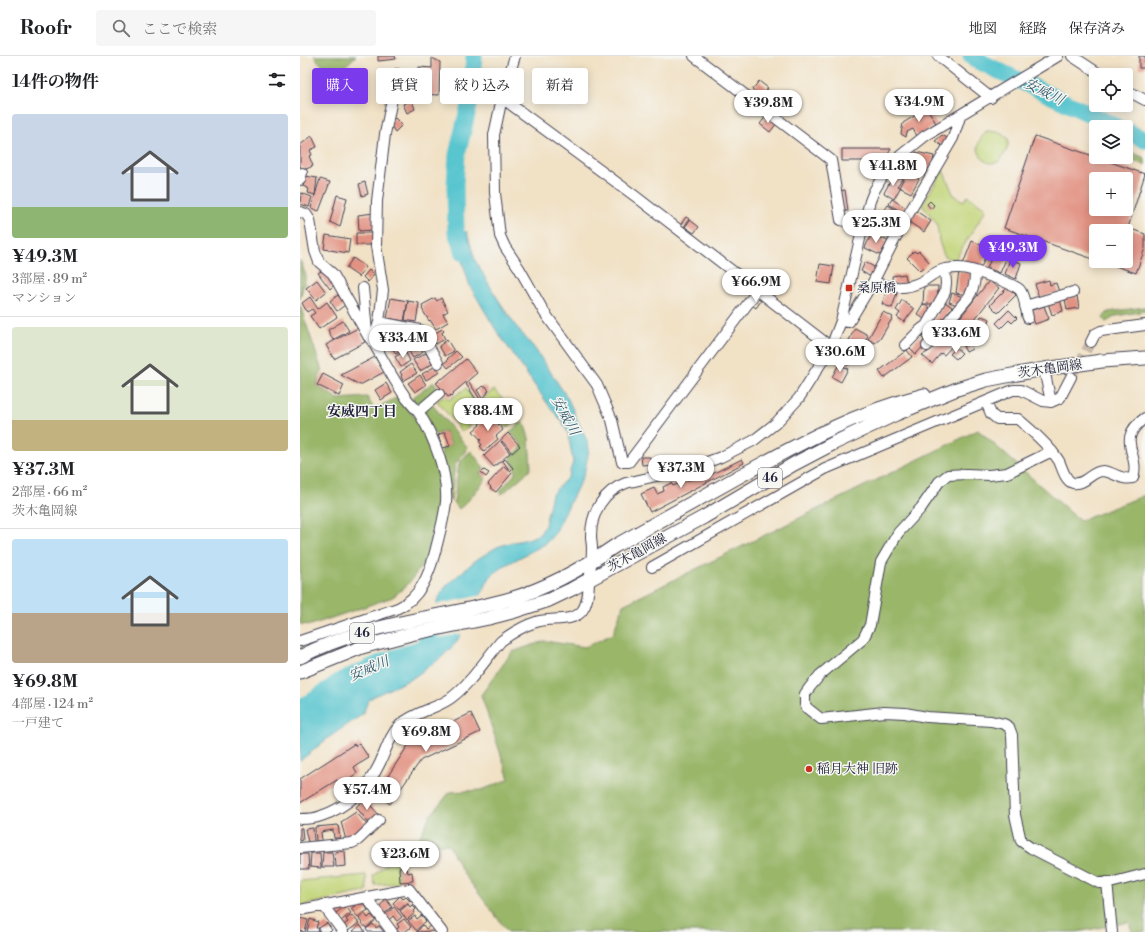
<!DOCTYPE html>
<html lang="ja">
<head>
<meta charset="utf-8">
<style>
	:root { --surface:#fff; --page:#f6f6f6; --text:#202124; --muted:#757577; --line:#e0e0e0; --accent:#7c3aed }
	body { margin:0; font-family:"Libre Bodoni","Noto Serif JP",serif; background:var(--page); color:var(--text); height:100vh; display:flex; flex-direction:column; font-size:15px; white-space:nowrap }
	* { box-sizing:border-box; margin:0 }
	p { font-size:13px; color:var(--muted) }
	.icon { flex:none; width:22px; height:22px; fill:none; stroke:currentColor; stroke-width:2; stroke-linecap:round; stroke-linejoin:round }
	.map { position:relative; flex:1; overflow:hidden }
	.drawer { display:flex; flex-direction:column; background:var(--surface); width:300px }
	.drawer>* { flex:none }
	.guide { position:absolute; left:12px; top:12px; width:380px; height:36px; display:flex; gap:8px }
	.controls { position:absolute; left:789px; top:12px; display:grid; gap:8px }
	.controls a { display:grid; place-items:center; width:44px; height:44px; border-radius:4px; background:var(--surface); box-shadow:0 2px 10px #0003; font-size:20px }
	.price { position:absolute; translate:-50% -34px; padding:0 9px; border-radius:14px; background:#fff; color:#222; font-size:13px; line-height:26px; filter:drop-shadow(0 1px 2px #0008) }
	.price::after { content:''; position:absolute; left:50%; top:24px; width:12px; height:9px; margin-left:-6px; background:inherit; clip-path:polygon(0 0,100% 0,50% 100%) }
	.price.on { background:var(--accent); color:#fff }
	ul { padding:0; list-style:none }
	li { display:grid; align-content:center; gap:8px; height:212px; padding:0 12px }
	li+li { border-top:1px solid var(--line) }
	li span { display:grid; place-items:center; height:124px; border-radius:4px; color:#555 }
	li>.icon { margin-inline-start:auto }
	span .icon { width:72px; height:72px; fill:#fffc; stroke-width:1 }
	li b { font-size:17px }
	h2 { display:flex; justify-content:space-between; align-items:center; height:48px; padding:0 12px; font-size:17px }
	.tag { padding:0 14px; border-radius:4px; background:var(--surface); box-shadow:0 2px 10px #0003; font-size:14px; line-height:36px }
	.tag.on { background:var(--accent); color:#fff }
	header { display:flex; align-items:center; gap:24px; box-sizing:border-box; height:56px; padding:0 20px; background:var(--surface); border-bottom:1px solid var(--line) }
	header strong { font-size:19px }
	nav { display:flex; gap:22px; margin-inline-start:auto; font-size:14px }
	.search { width:280px; height:36px; background:var(--page); display:flex; align-items:center; gap:10px; box-sizing:border-box; padding:0 14px; border-radius:4px; color:var(--muted); font-size:15px }
	main { display:flex; flex:1; min-height:0 }
	.map>svg:first-child { display:block }
	.green { fill:#c2d579; stroke:#727c5a }
	.forest { fill:#99b669; stroke:#5e6c52 }
	.water { fill:#58c5cf; stroke:#3d7485 }
	.pier { fill:#f1e1c5 }
	.lines { fill:none; stroke-linecap:round; stroke-linejoin:round }
	.river { stroke:#58c5cf; stroke-width:17 }
	.building { fill:#e29282; fill-rule:evenodd }
	.minor-tunnel { stroke:#c8bba9; stroke-width:10; stroke-dasharray:10 5; stroke-linecap:butt }
	.minor-casing { stroke:#413f50; stroke-width:12 }
	.major-casing { stroke:#413f50; stroke-width:15 }
	.minor { stroke:#fff; stroke-width:10 }
	.major { stroke:#fff; stroke-width:13 }
	.poi-dot { fill:#c8321e; stroke:#f6f6f2; stroke-width:1.5 }
	.labels { text-anchor:middle; dominant-baseline:central; stroke-width:3; stroke-linejoin:round; paint-order:stroke }
	.shield { fill:#f6f6f2; stroke:#626272; stroke-width:1 }
	.shield-label { font-size:12px; font-weight:bold; fill:#22223b }
	.poi-label { font-size:13px; fill:#22223b; stroke:#f6f6f2; text-anchor:start }
	.street-label { font-size:13px; fill:#22223b; stroke:#f6f6f2 }
	.water-label { font-size:14px; font-style:italic; fill:#355b6f; stroke:#f6f6f2 }
	.neighbourhood-label { font-size:14px; font-weight:bold; fill:#22223b; stroke:#f6f6f2 }
</style>
</head>
<body>
<header>
<strong>Roofr</strong>
<div class="search"><svg class="icon" aria-label="search" viewBox="0 0 24 24"><circle cx="10" cy="10" r="6"/><path d="M15 15l6 6"/></svg>ここで検索</div>
<nav><a>地図</a><a>経路</a><a>保存済み</a></nav>
</header>
<main>
<section class="drawer">
<h2>14件の物件<svg class="icon" aria-label="filters" viewBox="0 0 24 24"><path d="M4 7h16M4 17h16"/><circle cx="9" cy="7" r="2"/><circle cx="15" cy="17" r="2"/></svg></h2>
<ul>
<li><span style="background:linear-gradient(#c9d6e8 75%,#8fb573 0)"><svg class="icon" aria-label="home" viewBox="0 0 24 24"><path d="M3 11l9-7 9 7M6 9v11h12V9"/></svg></span><div><b>¥49.3M</b><p>3部屋 · 89 m²</p><p>マンション</p></div></li>
<li><span style="background:linear-gradient(#dfe7d0 75%,#c2b280 0)"><svg class="icon" aria-label="home" viewBox="0 0 24 24"><path d="M3 11l9-7 9 7M6 9v11h12V9"/></svg></span><div><b>¥37.3M</b><p>2部屋 · 66 m²</p><p>茨木亀岡線</p></div></li>
<li><span style="background:linear-gradient(#bfe0f5 60%,#b9a48a 0)"><svg class="icon" aria-label="home" viewBox="0 0 24 24"><path d="M3 11l9-7 9 7M6 9v11h12V9"/></svg></span><div><b>¥69.8M</b><p>4部屋 · 124 m²</p><p>一戸建て</p></div></li>
</ul>
</section>
<div class="map">
<svg width="845" height="876" viewBox="0 0 845 876">
	<rect width="100%" height="100%" fill="#f6f6f2"/>
	<filter id="ink" filterUnits="userSpaceOnUse"><feTurbulence type="fractalNoise" baseFrequency=".025" numOctaves="2"/><feDisplacementMap in="SourceGraphic" scale="8" xChannelSelector="R" yChannelSelector="G"/><feConvolveMatrix kernelMatrix="1 2 1 2 8 2 1 2 1" color-interpolation-filters="sRGB"/></filter>
	<filter id="wash" filterUnits="userSpaceOnUse"><feTurbulence type="fractalNoise" baseFrequency=".012" numOctaves="4" result="noise"/><feDisplacementMap in="SourceGraphic" scale="16" xChannelSelector="R" yChannelSelector="G"/><feGaussianBlur stdDeviation="0.9" result="paint"/><feColorMatrix in="noise" values="0 0 0 0 0 0 0 0 0 0 0 0 0 0 0 0 0 1.4 0 .05"/><feComposite in="paint" operator="in"/></filter>
	<g filter="url(#wash)">
		<rect width="100%" height="100%" fill="#f1e1c5"/>
		<path class="green" d="M686 75 698 76 708 82C710 91 704 100 698 106 696 107 691 107 689 107 682 105 677 95 678 89 679 84 683 79 686 75Z
			M643 114 654 140 664 145 668 140 684 151 686 154 654 205 646 201 643 197 639 185 637 168 622 149Z
			M166 332 183 358 162 376 137 345 145 340 149 344Z
			M194 334 220 361 206 372 183 342Z
			M92 803 97 807 99 827 75 829 73 820Z
			M66 819 67 835 0 850V825Z"/>
		<path class="forest" d="M14 0H56L45 10 33 11 21 8Z
			M826 94 845 102V109L824 101H826Z
			M0 204 6 220 0 243Z
			M0 249 22 315 16 329 38 343 67 341 74 353 98 341 114 360 125 379 132 396 139 425 141 444 126 504 108 528 93 541 11 569 0 568Z
			M845 251V255L816 260 806 266 803 262 808 256Z
			M134 326 137 333V337L120 352 112 342Z
			M131 347 168 392 156 407 154 414 151 445H150L141 394 151 389 145 375 135 379 122 355Z
			M224 366 229 382 231 413 202 438 199 436 215 418V412L210 402 221 392V388L210 376 218 369Z
			M678 374 780 465 845 439V876H832L829 866 777 876H208L164 818 148 788 116 789 129 761 150 736 182 734 209 723 181 639 212 596 244 585 285 591 313 578 323 549Z
			M171 395 184 412 180 418 186 423 166 447 159 453 154 446 159 408 162 403Z"/>
		<path class="water" d="M156 176H167L175 204 194 237 215 269 235 293 267 341 288 387 289 394 284 418 255 477 245 488 202 511 190 521 156 587 142 601 113 622 74 640 68 645 63 658 28 682 0 705V644L23 636 99 603 112 596 123 584 139 541 147 529 161 517 176 504 197 491 209 487 228 483 240 478 245 469 252 438 268 421 273 406 268 377 262 365 252 354 196 274 170 230 154 179Z"/>
		<path class="pier" d="M183 539 164 577 119 586 122 583 134 549Z"/>
		<g class="lines">
			<path class="river" d="M671 0 676 4 817 71
				M826 75 845 84
				M164 197 156 176 155 128 157 99 171 41 174 0
				M0 653 42 624 85 605 122 592 130 581"/>
		</g>
		<g id="blocks">
			<path class="building" d="M78 0H95L96 3 78 5Z
				M839 0H845V12H839Z
				M132 2 140 6 139 39 118 38 119 11 132 12Z
				M459 25 468 32 462 41 452 34Z
				M112 45 115 53 107 57 103 48Z
				M627 52 637 69 617 80 613 73 607 76 606 81 601 78 603 67Z
				M467 59 477 67 470 76 460 68Z
				M95 62 102 69 95 76 89 67Z
				M642 79 649 83 644 91 635 85Z
				M12 80 17 91 10 94 12 99 9 100 13 110 4 114 0 110V89Z
				M735 80 845 118 828 172 845 178V192L836 217 801 205H826V175H796V204L704 172ZM796 123H826V153H796Z
				M542 93H591L584 105H542Z
				M616 96 634 100 631 115 613 112Z
				M581 106 584 109 579 116 576 113Z
				M607 117 619 123 611 137 599 131Z
				M594 118 602 123 597 130 600 132 594 143 584 137Z
				M5 120 17 122 15 139 8 137 9 133 3 130Z
				M20 123 30 126 19 155 11 152Z
				M65 126 68 138 62 140 59 128Z
				M545 134 548 155H541L539 135Z
				M1 137 12 141 9 151 0 148Z
				M37 139 47 142 40 171 30 166Z
				M592 143 606 152 603 157 589 148Z
				M630 145 634 149 631 153 627 148Z
				M588 149 601 157 602 159 599 164 584 155Z
				M583 155 597 164 594 168 597 169 592 178 576 167Z
				M616 155 631 165 624 176 609 166Z
				M74 157 75 174 59 175 58 159Z
				M386 161 389 163 384 171 381 168Z
				M390 164 399 171 394 177 385 171Z
				M571 171 579 174 576 179 569 176Z
				M56 177H74V189H56Z
				M571 178 588 185 580 199 565 192Z
				M26 179 50 183 48 197 24 193Z
				M672 185 689 192 680 214 663 208Z
				M614 195 617 197 619 195 629 206 620 215 607 202Z
				M693 198 706 203 700 217 687 212Z
				M53 202 66 211 59 221 46 212Z
				M710 203 721 207 716 223 705 218Z
				M565 206 576 212 571 221 561 215Z
				M520 208 534 210 531 228 517 226Z
				M23 214 34 229 30 233 18 217Z
				M69 214 74 219 68 226 63 221Z
				M659 215 671 217 667 239 656 237Z
				M605 218 607 227 593 229 592 220Z
				M17 224 26 236 16 244 6 232Z
				M749 224 750 229 756 227 759 236 739 242 735 228Z
				M689 225 699 232 657 286 647 278Z
				M624 230H638L637 248H623Z
				M708 231 716 239 698 257 690 249Z
				M587 233 597 237 592 252 582 248Z
				M652 237 663 241 660 250 649 246Z
				M38 239 45 249 37 255 30 245Z
				M777 240 779 252 767 254 765 242Z
				M10 241 18 253 27 246 37 261 19 273 10 260 15 257 12 253 7 256 2 247Z
				M91 242 108 245 104 265 87 262Z
				M135 242 137 245 141 242 148 255 143 258 148 266 136 273 130 264 129 265 122 253 123 252 122 249Z
				M457 242 461 245 456 252 452 249Z
				M760 243 763 255 752 259 748 247Z
				M602 244 614 253 604 266 597 261 600 257 596 254Z
				M108 245 119 247 116 266 105 264Z
				M645 246 652 251 636 276 629 272Z
				M623 248 630 252 624 263 617 258Z
				M744 250 749 263 735 268 730 255Z
				M709 254 717 262 712 267 709 264 701 272 696 267Z
				M583 256 593 261 580 283 575 287 568 283Z
				M681 260 690 263 684 280 675 277Z
				M43 265 49 275 33 284 28 274Z
				M58 272 65 286 34 303 26 289Z
				M555 272 568 279 565 286 571 289 548 309 539 305Z
				M95 273 105 293 96 298 85 278Z
				M142 273 144 275 142 277 145 283 136 288 130 280Z
				M110 274 116 285 107 291 101 280Z
				M83 278 88 286 82 291 78 285 79 283 78 281Z
				M645 279 655 287 644 299 641 297 632 308 622 299 628 296 633 290 641 285Z
				M620 280 627 286 616 298 610 292Z
				M147 284 154 295 145 300 139 290Z
				M117 287 123 296 113 302 107 292Z
				M669 287 672 293 666 296 663 290Z
				M656 292 662 297 656 303 650 298Z
				M607 294 612 301 584 322 579 315Z
				M105 295 110 305 101 311 95 301Z
				M156 295 162 301 148 312 144 307 148 304 147 303Z
				M126 297 132 308 120 315 113 304Z
				M75 301 84 316 60 329 41 319Z
				M166 303 177 317 153 337 154 338 151 340V339L148 341 145 337 143 339 139 334 141 332 136 327 138 326V325L141 322 142 323Z
				M111 308 117 317 103 325 101 320 102 319 100 316Z
				M539 308 548 313 541 326 532 321Z
				M134 311 135 313 137 312 140 316 126 324 122 318Z
				M23 318 44 329 39 340 17 329Z
				M120 319 126 329 115 336 108 327Z
				M169 326 189 357 186 359 166 328Z
				M86 327 92 337 81 344 75 334Z
				M183 330 184 331 186 330 189 335 187 336 188 337 182 342 177 334Z
				M190 358 203 374 196 380 198 383 184 395 180 390 182 389 179 385 181 384 173 375 180 369 179 368Z
				M145 376 150 390 143 392 138 379Z
				M208 377 220 390 212 397 202 385 201 386 210 397 194 411 184 400Z
				M341 401H350L351 408 342 409Z
				M205 403 213 412 210 415 203 405Z
				M442 403 444 407 350 456 341 438 354 432 357 438 364 435 363 431 371 427 373 430 384 425 412 418Z
				M204 410 212 417 196 436 190 432 191 431 188 428Z
				M184 414 189 417 186 421 181 417Z
				M171 657 180 676 121 704 90 748 76 738 109 688Z
				M59 687 69 702 54 711 57 717 42 728 37 724 0 747V723L54 688 55 690Z
				M65 743 79 759 69 767 56 751Z
				M56 756 68 770 56 781 46 784 41 766Z
				M38 769 40 782H34L33 774 21 776 22 784 16 785 15 771Z
				M0 772H2L3 784 0 785Z
				M13 772 14 786H8L5 773Z
				M45 795 46 810 36 811 35 796Z
				M23 796H32L34 811H22Z
				M11 797H20L21 812 10 811Z
				M0 798H8L9 813H0Z
				M105 811V813H107L108 817 112 816 113 825 100 826 99 812Z
				M100 840 103 843 106 841 110 845 99 854 93 847Z
				M86 843 92 851 84 858 79 851Z
				M57 848H64L68 854 58 861 51 853Z
				M108 848 110 851 112 849 116 853 114 855 115 857 107 864 100 855Z
				M94 851 102 861 97 865 93 860 89 864 85 859Z
				M47 852 51 857 41 865 35 858 41 853Z
				M65 858 68 862 71 859 76 864 66 872 59 863Z
				M52 859 59 867 48 875 44 869 48 866 46 863Z
				M122 859 126 865 116 874 108 865 115 860 117 863Z
				M0 862 8 864 5 876 0 875Z
				M10 863 18 866 16 872H19L18 876H7Z
				M104 863 111 871 105 876H97L96 874 99 871 97 868Z
				M27 867 32 874 30 876H19V872Z
				M73 868 76 872 79 870 84 876H68L66 873Z
				M60 869 65 876H54L53 875Z
				M123 869 126 873 130 870 135 875 116 876Z"/>
		</g>
	</g>
	<g filter="url(#ink)">
		<use href="#blocks" fill-opacity="0" stroke="#413f50" stroke-width="1"/>
		<g class="lines">
			<path class="minor-tunnel" d="M771 321 791 286"/>
			<defs>
				<path id="minor" d="M215 0 202 42 194 79 195 137 200 180 205 191 219 212 244 256 297 329 312 364 322 406H329L458 234
					M394 0 531 104 541 164 563 170
					M638 0 691 42
					M772 0 801 19
					M826 34 845 44
					M202 42 335 140 531 291
					M0 124 2 117
					M0 156 6 158 10 164 15 195 19 206 33 218 68 280 73 286
					M573 226C591 232 606 234 623 225 631 220 636 215 645 213 652 212 660 211 667 213 677 215 711 227 719 233 724 237 726 255 728 262
					M63 232 67 276
					M725 250 773 236
					M541 265 549 266 573 226 602 169 653 82 660 61
					M79 266 120 274 138 307
					M791 286 795 278 801 275 845 269
					M605 289C611 284 620 272 626 270L645 236 646 227 645 214
					M627 290 668 242C674 233 675 226 675 216
					M744 313 751 346
					M686 346 691 358 697 363H718C731 374 750 390 759 405 762 411 765 425 773 427 786 429 791 415 803 415 814 416 822 425 833 422 841 398 814 384 845 362
					M118 356 139 338
					M752 395 707 417 689 419 667 418 648 419 639 426 621 452 598 477 581 506 570 569 563 583 520 619 510 631 505 638V648L507 652 521 663 584 656 605 657 627 661 691 665 704 668 709 671 712 679 715 759 721 785 731 792 799 827 814 826 845 818
					M352 511 525 413 713 334H721L743 345 751 346 760 342 771 321
					M0 585 98 552C120 542 129 519 135 496 139 480 144 463 146 446 148 417 134 381 119 357 115 352 111 348 107 343 94 325 84 305 73 286L79 266 83 234 76 190 77 145 85 78 97 18
					M0 763C7 763 14 763 21 760 46 752 69 731 80 707 86 694 90 679 100 669 114 656 136 653 151 642 171 627 185 604 201 585 212 577 223 570 236 566 250 561 272 567 282 555 288 547 288 537 289 528 290 516 292 504 292 492 292 488 291 484 291 480 291 456 304 435 326 427L391 412 421 401 453 385 476 367 499 342 531 291 541 265 563 170 570 145 574 135 587 113 600 100 625 80 758 0
					M0 792 52 787 58 784 79 764
					M807 826 812 876
					M66 841 92 876
					M23 849 43 876
					M0 854 109 833 142 876"/>
				<path id="major" d="M0 601C66 566 140 563 210 543 248 532 283 512 315 490 356 467 397 444 438 421 498 388 556 356 624 339
					M0 616 62 591 111 578 189 562 212 556 249 544 272 533 404 461 494 408 534 387 596 358 657 333 686 324 744 313 802 305 845 302"/>
			</defs>
			<use href="#minor" class="minor-casing"/>
			<use href="#major" class="major-casing"/>
			<use href="#minor" class="minor"/>
			<use href="#major" class="major"/>
		</g>
	</g>
	<g class="poi-dot">
		<rect x="545" y="228" width="8" height="8" rx="2"/>
		<circle cx="509" cy="713" r="4"/>
	</g>
	<g class="labels">
		<g class="shield">
			<rect x="458" y="412" width="24" height="20" rx="3"/>
			<rect x="50" y="567" width="24" height="20" rx="3"/>
		</g>
		<g class="shield-label">
			<text x="470" y="422">46</text>
			<text x="62" y="577">46</text>
		</g>
		<g class="poi-label">
			<text x="557" y="232">桑原橋</text>
			<text x="517" y="713">稲月大神 旧跡</text>
		</g>
		<g class="street-label">
			<text transform="translate(750 313) rotate(-8)">茨木亀岡線</text>
			<text transform="translate(337 497) rotate(-29)">茨木亀岡線</text>
		</g>
		<g class="water-label">
			<text transform="translate(744 36) rotate(26)">安威川</text>
			<text transform="translate(265 360) rotate(61)">安威川</text>
			<text transform="translate(69 613) rotate(-23)">安威川</text>
		</g>
		<g class="neighbourhood-label">
			<text x="62" y="356">安威四丁目</text>
		</g>
	</g>
</svg>
<div class="controls">
<a><svg class="icon" aria-label="locate" viewBox="0 0 24 24"><circle cx="12" cy="12" r="6"/><path d="M12 2v4M12 18v4M2 12h4M18 12h4"/></svg></a>
<a><svg class="icon" aria-label="layers" viewBox="0 0 24 24"><path d="M12 4l9 5-9 5-9-5zM3 14l9 5 9-5"/></svg></a>
<a>+</a>
<a>−</a>
</div>
<b class="price" style="left:619px;top:67px">¥34.9M</b>
<b class="price" style="left:468px;top:68px">¥39.8M</b>
<b class="price" style="left:593px;top:131px">¥41.8M</b>
<b class="price" style="left:576px;top:188px">¥25.3M</b>
<b class="price on" style="left:713px;top:213px">¥49.3M</b>
<b class="price" style="left:456px;top:247px">¥66.9M</b>
<b class="price" style="left:656px;top:298px">¥33.6M</b>
<b class="price" style="left:103px;top:303px">¥33.4M</b>
<b class="price" style="left:540px;top:317px">¥30.6M</b>
<b class="price" style="left:188px;top:376px">¥88.4M</b>
<b class="price" style="left:381px;top:433px">¥37.3M</b>
<b class="price" style="left:126px;top:697px">¥69.8M</b>
<b class="price" style="left:67px;top:755px">¥57.4M</b>
<b class="price" style="left:105px;top:819px">¥23.6M</b>
<div class="guide">
<a class="tag on">購入</a>
<a class="tag">賃貸</a>
<a class="tag">絞り込み</a>
<a class="tag">新着</a>
</div>
</div>
</main>
</body>
</html>
